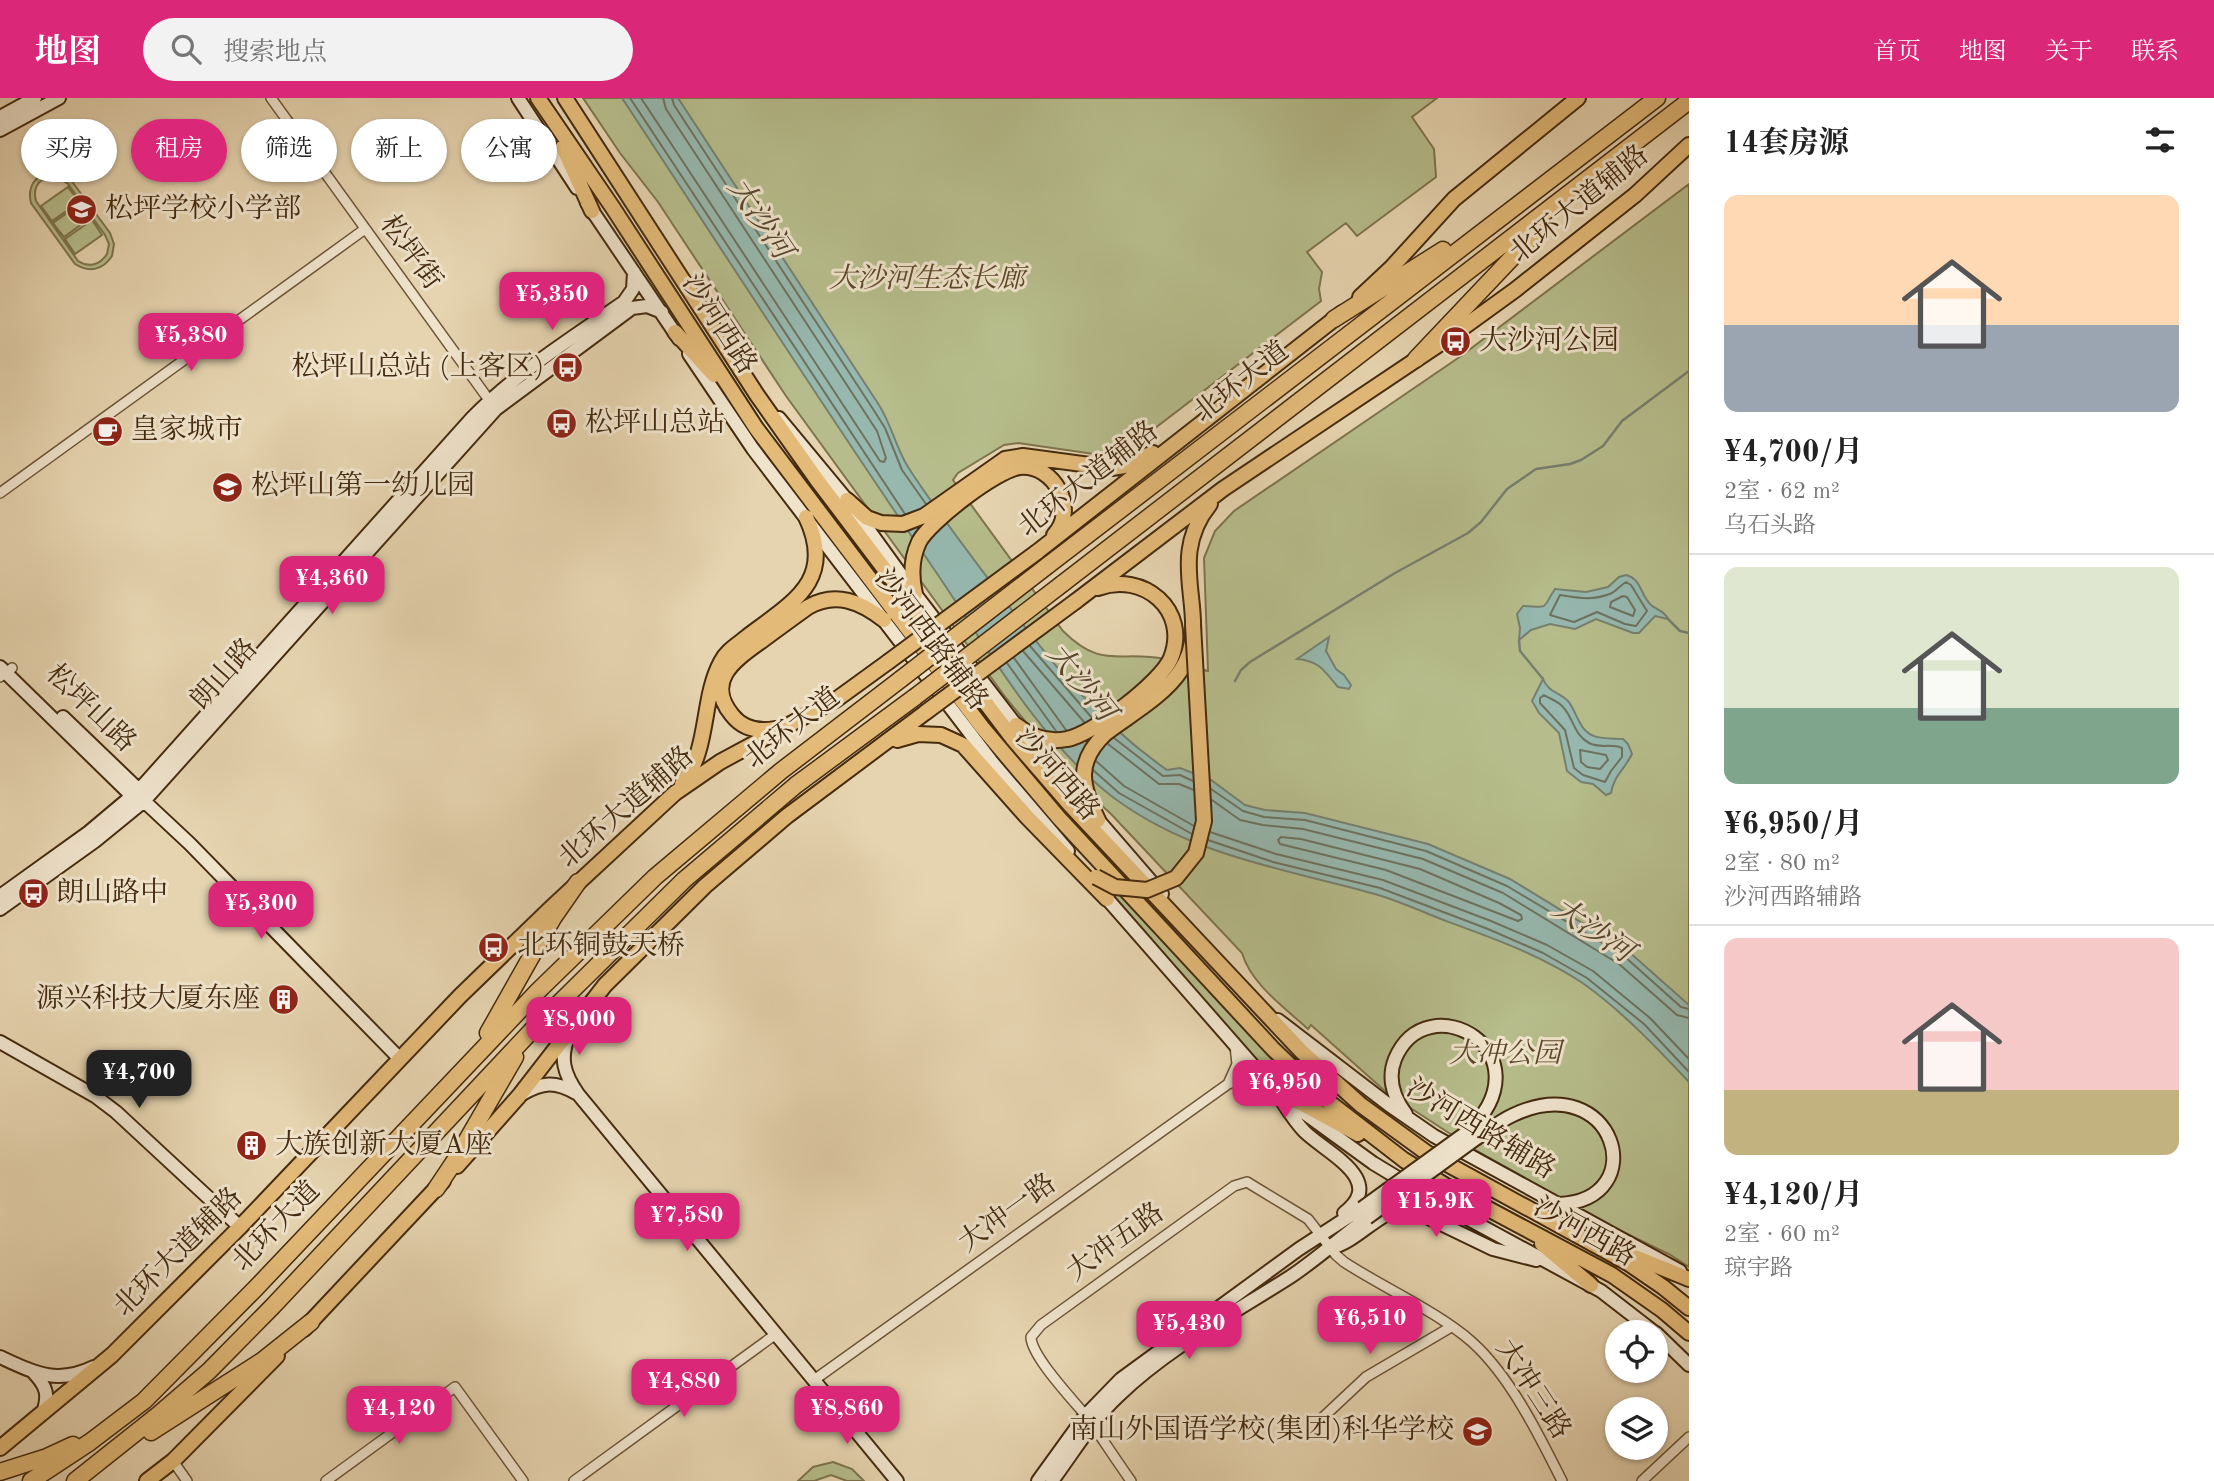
<!DOCTYPE html>
<html lang="zh">
<head>
<meta charset="utf-8">
<style>
	:root { --surface:#fff; --page:#f2f2f2; --text:#222; --muted:#767676; --line:#e0e0e0; --accent:#db2777 }
	body { margin:0; font-family:"Old Standard TT","Noto Serif SC",serif; background:var(--page); color:var(--text); height:100vh; display:flex; flex-direction:column; font-size:26px; white-space:nowrap }
	* { box-sizing:border-box; margin:0 }
	p { font-size:23px; color:var(--muted) }
	.icon { flex:none; width:38px; height:38px; fill:none; stroke:currentColor; stroke-width:2; stroke-linecap:round; stroke-linejoin:round }
	.map { position:relative; flex:1; overflow:hidden }
	.panel { display:flex; flex-direction:column; background:var(--surface); width:525px }
	.panel>* { flex:none }
	.top-card { position:absolute; left:21px; top:21px; width:665px; height:63px; display:flex; gap:14px }
	.buttons { position:absolute; left:1605px; top:1222px; display:grid; gap:14px }
	.buttons a { display:grid; place-items:center; width:63px; height:63px; border-radius:50%; background:var(--surface); box-shadow:0 2px 5px #0004; font-size:35px }
	.price { position:absolute; translate:-50% -60px; padding:0 16px; border-radius:14px; background:var(--accent); color:#fff; font-size:23px; line-height:46px; filter:drop-shadow(0 2px 4px #0008) }
	.price::after { content:''; position:absolute; left:50%; top:42px; width:21px; height:16px; margin-left:-10px; background:inherit; clip-path:polygon(0 0,100% 0,50% 100%) }
	.price.selected { background:#222; color:#fff }
	ul { padding:0; list-style:none }
	li { display:grid; align-content:center; gap:14px; height:371px; padding:0 35px }
	li+li { border-top:2px solid var(--line) }
	li span { display:grid; place-items:center; height:217px; border-radius:14px; color:#555 }
	li>.icon { margin-inline-start:auto }
	span .icon { width:126px; height:126px; fill:#fffc; stroke-width:1 }
	li b { font-size:30px }
	h2 { display:flex; justify-content:space-between; align-items:center; height:84px; padding:0 35px; font-size:30px }
	.tag { padding:0 24px; border-radius:32px; background:var(--surface); box-shadow:0 2px 5px #0004; font-size:24px; line-height:63px }
	.tag.selected { background:var(--accent); color:#fff }
	header { display:flex; align-items:center; gap:42px; box-sizing:border-box; height:98px; padding:0 35px; background:var(--accent); color:#fff }
	header strong { font-size:33px }
	nav { display:flex; gap:38px; margin-inline-start:auto; font-size:24px }
	.search { width:490px; height:63px; background:var(--page); display:flex; align-items:center; gap:18px; box-sizing:border-box; padding:0 24px; border-radius:38px; color:var(--muted); font-size:26px }
	main { display:flex; flex:1; min-height:0 }
	.map>svg:first-child { display:block }
	.green { fill:#b6bc8b; stroke:#7e744d; stroke-width:2; fill-rule:evenodd }
	.water { fill:#96b8af; stroke:#76806f; stroke-width:2 }
	.lines { fill:none; stroke-linecap:round; stroke-linejoin:round }
	.shore { stroke:#6e725f; stroke-width:2 }
	.stream { stroke:#76806f; stroke-width:2.5 }
	.street-casing { stroke:#6d5537; stroke-width:12 }
	.secondary-casing { stroke:#452b0f; stroke-width:16 }
	.primary-casing { stroke:#452b0f; stroke-width:18 }
	.highway-casing { stroke:#452b0f; stroke-width:19 }
	.street { stroke:#efe3cc; stroke-width:9 }
	.secondary { stroke:#efe3cc; stroke-width:12 }
	.primary { stroke:#e3ba78; stroke-width:14 }
	.highway { stroke:#e3ba78; stroke-width:16 }
	.secondary-bridge-casing { stroke:#452b0f; stroke-width:16; stroke-linecap:butt }
	.primary-bridge-casing { stroke:#452b0f; stroke-width:18; stroke-linecap:butt }
	.highway-bridge-casing { stroke:#452b0f; stroke-width:19; stroke-linecap:butt }
	.secondary-bridge { stroke:#efe3cc; stroke-width:12 }
	.primary-bridge { stroke:#e3ba78; stroke-width:14 }
	.highway-bridge { stroke:#e3ba78; stroke-width:16 }
	.labels { text-anchor:middle; dominant-baseline:central; stroke-width:6; stroke-linejoin:round; paint-order:stroke }
	.street-label { font-size:28px; fill:#452b0f; stroke:#efe3cc }
	.poi-label { font-size:28px; fill:#452b0f; stroke:#efe3cc; text-anchor:start }
	.park-label { font-size:28px; font-style:italic; fill:#5c4828; stroke:#efe3cc }
	.water-label { font-size:30px; font-style:italic; fill:#55472f; stroke:#efe3cc }
</style>
</head>
<body>
<header>
<strong>地图</strong>
<div class="search"><svg class="icon" aria-label="search" viewBox="0 0 24 24"><circle cx="10" cy="10" r="6"/><path d="M15 15l6 6"/></svg>搜索地点</div>
<nav><a>首页</a><a>地图</a><a>关于</a><a>联系</a></nav>
</header>
<main>
<div class="map">
<svg width="1689" height="1383" viewBox="0 0 1689 1383">
	<rect width="100%" height="100%" fill="#e6d4b0"/>
	<filter id="stains"><feTurbulence type="fractalNoise" baseFrequency=".00286" numOctaves="4"/><feColorMatrix values="0 0 0 0 .2 0 0 0 0 .09 0 0 0 0 .02 0 0 0 .5 -.17"/></filter>
	<radialGradient id="worn" r=".72"><stop offset=".6" stop-color="#630" stop-opacity="0"/><stop offset="1" stop-color="#630" stop-opacity=".3"/></radialGradient>
	<path class="green" d="M583 0H1437L1412 19 1434 51 1436 79 1357 138 1346 125 1307 154 1322 174 1319 191 1321 203 1129 350 1101 357 1018 345 1004 347 958 375 953 382 1063 533C1102 572 1119 552 1165 561 1180 564 1194 569 1208 573L1204 460 1215 433 1234 413 1461 258 1689 86V1169L1669 1156 1598 1122 1472 1050 1386 994 1311 927 1308 931C1285 910 1251 886 1242 855L1111 716 1073 681 1006 600 786 298 658 104 620 55Z
		M51 73 68 78 110 135 114 146 112 158C103 172 89 175 75 166L31 105C27 89 35 77 51 73ZM56 78 68 86 105 137 109 146 107 156C100 167 89 170 78 163L36 103C32 88 41 78 56 78Z
		M68 89 79 104 52 123 41 108Z
		M80 106 90 120 64 139 53 125Z
		M92 122 102 137 75 156 65 141Z
		M1108 791 1120 796 1247 934 1325 1010 1286 991 1254 960Z
		M833 1364 852 1371 864 1383H847L831 1377 814 1383H798L813 1369Z"/>
	<path class="water" d="M622 0H678L879 307C892 328 896 350 908 369 935 411 966 451 996 491 1048 560 1094 621 1167 672L1180 670 1211 682 1245 707 1265 712 1305 715 1428 746 1510 781 1628 853 1689 907V984C1656 949 1623 914 1584 886 1543 858 1493 840 1446 823 1423 814 1399 803 1375 796 1285 771 1192 758 1114 700 1039 643 988 551 936 474 829 318 726 158 622 0Z
		M1626 477C1642 481 1640 497 1651 507 1658 513 1664 512 1668 521L1655 518 1639 535H1633L1596 521 1575 531 1550 526 1531 532 1519 542 1520 530 1517 516 1523 508C1551 509 1541 512 1555 491L1586 494 1608 489 1619 479Z
		M1329 539 1326 553 1336 571 1344 577 1351 587 1349 591 1338 589C1324 573 1320 563 1297 561Z
		M1543 581C1548 594 1559 594 1568 603 1573 609 1575 616 1579 623 1588 643 1604 640 1623 641L1628 646 1632 656C1625 671 1614 677 1611 695L1606 697 1593 686 1581 684 1567 673 1559 635 1539 615 1532 603Z"/>
	<g class="lines">
		<path class="shore" d="M630 0 905 416
			M641 0 880 363 884 364 886 360 877 333 666 11 663 0
			M672 0 674 7 873 311 885 330 902 372 926 406
			M1626 484 1631 487 1647 513 1636 528 1625 526 1597 514 1574 524 1550 517 1560 497C1578 500 1594 503 1612 495 1617 492 1621 487 1626 484Z
			M1623 498 1627 499 1635 512 1633 518 1610 509 1611 504Z
			M1030 548 1092 620
			M1023 553 1084 624
			M1014 560 1066 632
			M1007 565 1056 633
			M1544 597C1550 601 1558 603 1563 609 1574 621 1574 637 1589 645 1600 651 1612 645 1622 650V659L1611 673 1605 684 1583 677 1574 670 1565 632 1540 605V600Z
			M1114 640 1163 678 1180 677 1193 683
			M1108 646 1159 686H1179L1194 692
			M1580 652 1606 657 1608 662 1600 671 1587 669 1581 664Z
			M1096 663 1124 688 1194 728
			M1093 672 1119 695 1192 736
			M1211 691 1243 713 1264 719 1305 722 1426 753 1507 788 1624 858 1681 909 1689 911
			M1212 702 1240 722 1263 727 1303 731 1423 761 1503 795 1619 866 1677 917 1689 920
			M1210 734 1276 756 1383 782 1491 823 1547 847 1593 873 1650 920 1689 961
			M1281 739 1301 741 1420 771 1499 805 1521 817 1522 821 1518 823 1386 772 1280 746 1278 742Z
			M1208 742 1273 764 1380 790 1488 831 1543 855 1587 880 1644 926 1689 974"/>
		<path class="stream" d="M1668 521 1680 533 1689 535
			M1519 542 1520 553 1543 581
			M1235 583 1241 572 1250 564 1395 475 1468 435 1481 424 1507 391 1536 371 1570 366 1581 362 1603 348 1622 323 1689 273"/>
		<defs>
			<path id="street" d="M271 0 489 302
				M0 395 365 131
				M0 579 12 570
				M1228 986 1237 966 1235 948
				M814 1282 1228 986 1247 980 1265 984
				M1318 1324 1366 1279 1451 1229
				M173 1363 187 1383
				M326 1383 455 1289 523 1383
				M574 1383 776 1236
				M1131 1383C1116 1362 1102 1340 1087 1319 1074 1303 1031 1258 1031 1239L1041 1227 1234 1088 1247 1084 1308 1121 1336 1157 1344 1164C1384 1190 1438 1214 1472 1244 1510 1278 1539 1337 1562 1383
				M1642 1383 1689 1339"/>
			<path id="secondary" d="M518 0 577 90
				M0 19 35 0
				M0 32 59 0
				M587 105 679 241
				M689 256 753 351 992 664 1068 753
				M779 320 847 402 915 496 1016 627 1162 796
				M0 569 132 698 144 703 190 746 400 961
				M63 619 139 692 141 697
				M1102 795 1278 996 1373 1065 1439 1105 1601 1193 1654 1234
				M0 798 89 734 139 692 472 320C516 275 572 240 624 204L633 191 634 174
				M0 811 95 743 144 703 496 311 632 210 647 208 662 214
				M1278 922 1389 1007 1434 1038 1680 1173
				M569 937C559 960 564 976 578 996L897 1383
				M0 944 95 998 116 1014 240 1129
				M522 996C543 984 555 983 576 995
				M1282 1003C1289 1014 1296 1025 1305 1034 1328 1056 1387 1082 1344 1115
				M1406 1016C1394 1000 1387 981 1395 961 1427 884 1551 955 1467 1034
				M1477 1040C1489 1032 1500 1023 1513 1017 1615 969 1654 1102 1559 1106
				M1334 1149C1360 1141 1381 1111 1408 1110L1493 1151 1536 1162
				M1656 1235 1689 1267
				M0 1259C35 1275 57 1287 94 1269
				M34 1275C47 1289 49 1297 43 1315
				M1038 1383 1085 1318 1121 1281 1299 1151 1362 1110
				M1052 1383C1073 1355 1092 1322 1118 1298 1169 1249 1232 1216 1290 1179 1317 1161 1341 1139 1367 1120"/>
			<path id="primary" d="M538 0 613 110 756 330 982 629 1059 720 1273 951 1325 1001 1404 1062 1451 1091 1612 1177 1662 1212 1689 1235
				M565 0 757 297 817 382 1013 641 1070 707 1302 954 1361 1007 1427 1055 1628 1165 1663 1189 1689 1210
				M563 49 592 113
				M1360 199 1392 169 1454 101 1578 0
				M675 234 714 277
				M847 402 867 420 881 425 903 426 924 418 1005 361 1023 358 1112 370 1124 368 1153 355
				M1037 454 1342 215
				M915 496C911 479 911 461 919 444 929 424 998 371 1020 369 1055 366 1078 412 1054 437
				M1076 503 1223 391 1450 239 1515 192 1635 97 1689 47
				M1016 627C1031 639 1048 645 1067 641 1092 637 1162 583 1171 560 1190 512 1143 473 1098 490
				M775 631C758 634 743 631 732 617 703 581 738 560 764 541 779 530 794 519 808 509 836 493 861 504 884 522
				M897 642 918 636 941 637 963 647 1027 719 1107 801
				M682 686C710 651 701 601 721 564 727 552 739 546 748 538 793 504 836 482 806 419
				M1098 722C1081 688 1075 664 1106 635 1131 616 1164 598 1181 572 1215 521 1162 465 1210 406
				M1278 996 1303 1006 1358 1036
				M457 1068 519 998 605 887 705 788 787 718 926 614
				M1542 1146 1591 1187
				M1620 1153 1689 1181
				M304 1231 443 1083
				M0 1350 112 1257 240 1129 460 898 552 809 675 695 720 664 837 601 888 564
				M147 1383 173 1363 277 1258"/>
			<path id="highway" d="M1334 221 1443 152
				M1416 261 1542 128
				M1047 468 1657 0
				M1062 486 1689 3
				M488 935 553 820 578 784
				M436 1091 456 1061 515 959
				M151 1334 262 1263 311 1224
				M0 1374 47 1359 73 1347
				M31 1383 90 1344 144 1303 254 1192 537 894 655 779 781 673 901 581
				M75 1383 158 1317 209 1273 273 1208 536 928 684 782 796 687 915 599"/>
		</defs>
		<use href="#street" class="street-casing"/>
		<use href="#secondary" class="secondary-casing"/>
		<use href="#primary" class="primary-casing"/>
		<use href="#highway" class="highway-casing"/>
		<use href="#street" class="street"/>
		<use href="#secondary" class="secondary"/>
		<use href="#primary" class="primary"/>
		<use href="#highway" class="highway"/>
		<defs>
			<path id="secondary-bridge" d="M1362 1110 1467 1034
				M1367 1120 1477 1040"/>
			<path id="primary-bridge" d="M888 564 1037 454
				M926 614 1076 503
				M1096 779 1115 789 1147 792 1176 780 1196 755 1204 723 1193 527"/>
			<path id="highway-bridge" d="M901 581 1047 468
				M915 599 1062 486"/>
		</defs>
		<use href="#secondary-bridge" class="secondary-bridge-casing"/>
		<use href="#primary-bridge" class="primary-bridge-casing"/>
		<use href="#highway-bridge" class="highway-bridge-casing"/>
		<use href="#secondary-bridge" class="secondary-bridge"/>
		<use href="#primary-bridge" class="primary-bridge"/>
		<use href="#highway-bridge" class="highway-bridge"/>
	</g>
	<defs>
		<symbol id="school-disc" viewBox="-11 -11 22 22"><circle r="9.5" fill="#8f2418" stroke="#efe3cc"/><path d="M0-5L7-2L0 1L-7-2ZM-4 1L0 2.5L4 1V4Q0 6-4 4Z" fill="#fff"/></symbol>
		<symbol id="bus-disc" viewBox="-11 -11 22 22"><circle r="9.5" fill="#8f2418" stroke="#efe3cc"/><path d="M-5-6H5V4H4V6H2V4H-2V6H-4V4H-5ZM-3.5-4V0h7V-4ZM-3.5 1.2v1.5H-2V1.2ZM2 1.2v1.5H3.5V1.2Z" fill="#fff"/></symbol>
		<symbol id="cafe-disc" viewBox="-11 -11 22 22"><circle r="9.5" fill="#8f2418" stroke="#efe3cc"/><path d="M-5.5-4.5H6V0H3Q3 3.5 0 3.5H-2.5Q-5.5 3.5-5.5 0ZM3-3.2v2h1.7v-2ZM-6 4.5H4V6H-6Z" fill="#fff"/></symbol>
		<symbol id="building-disc" viewBox="-11 -11 22 22"><circle r="9.5" fill="#8f2418" stroke="#efe3cc"/><path d="M-4-6H4V6H1V3H-1V6H-4ZM-2.5-4.3h1.7v1.8h-1.7ZM.8-4.3h1.7v1.8H.8ZM-2.5-1h1.7V.8h-1.7ZM.8-1h1.7V.8H.8Z" fill="#fff"/></symbol>
	</defs>
	<g fill-rule="evenodd">
		<use href="#school-disc" x="64" y="94" width="35" height="35"/>
		<use href="#bus-disc" x="1438" y="226" width="35" height="35"/>
		<use href="#bus-disc" x="550" y="252" width="35" height="35"/>
		<use href="#bus-disc" x="544" y="308" width="35" height="35"/>
		<use href="#cafe-disc" x="90" y="316" width="35" height="35"/>
		<use href="#school-disc" x="210" y="372" width="35" height="35"/>
		<use href="#bus-disc" x="16" y="778" width="35" height="35"/>
		<use href="#bus-disc" x="476" y="832" width="35" height="35"/>
		<use href="#building-disc" x="266" y="884" width="35" height="35"/>
		<use href="#building-disc" x="234" y="1030" width="35" height="35"/>
		<use href="#school-disc" x="1460" y="1316" width="35" height="35"/>
	</g>
	<g class="labels">
		<g class="street-label">
			<text transform="translate(1580 107) rotate(-39)">北环大道辅路</text>
			<text transform="translate(410 155) rotate(54)">松坪街</text>
			<text transform="translate(718 227) rotate(57)">沙河西路</text>
			<text transform="translate(1242 285) rotate(-38)">北环大道</text>
			<text transform="translate(1089 382) rotate(-38)">北环大道辅路</text>
			<text transform="translate(930 542) rotate(53)">沙河西路辅路</text>
			<text transform="translate(225 577) rotate(-48)">朗山路</text>
			<text transform="translate(90 611) rotate(44)">松坪山路</text>
			<text transform="translate(793 631) rotate(-38)">北环大道</text>
			<text transform="translate(1056 677) rotate(49)">沙河西路</text>
			<text transform="translate(627 710) rotate(-41)">北环大道辅路</text>
			<text transform="translate(1480 1032) rotate(31)">沙河西路辅路</text>
			<text transform="translate(1008 1116) rotate(-36)">大冲一路</text>
			<text transform="translate(277 1129) rotate(-46)">北环大道</text>
			<text transform="translate(1584 1135) rotate(29)">沙河西路</text>
			<text transform="translate(1116 1145) rotate(-36)">大冲五路</text>
			<text transform="translate(179 1155) rotate(-45)">北环大道辅路</text>
			<text transform="translate(1532 1292) rotate(57)">大冲三路</text>
		</g>
		<g class="poi-label">
			<text x="105" y="112">松坪学校小学部</text>
			<text x="1479" y="244">大沙河公园</text>
			<text x="544" y="270" text-anchor="end">松坪山总站 (上客区)</text>
			<text x="585" y="326">松坪山总站</text>
			<text x="131" y="333">皇家城市</text>
			<text x="251" y="389">松坪山第一幼儿园</text>
			<text x="56" y="796">朗山路中</text>
			<text x="517" y="849">北环铜鼓天桥</text>
			<text x="260" y="902" text-anchor="end">源兴科技大厦东座</text>
			<text x="275" y="1048">大族创新大厦A座</text>
			<text x="1454" y="1333" text-anchor="end">南山外国语学校(集团)科华学校</text>
		</g>
		<g class="park-label">
			<text x="927" y="182">大沙河生态长廊</text>
			<text x="1505" y="957">大冲公园</text>
		</g>
		<g class="water-label">
			<text transform="translate(759 121) rotate(56)">大沙河</text>
			<text transform="translate(1080 585) rotate(51)">大沙河</text>
			<text transform="translate(1592 833) rotate(34)">大沙河</text>
		</g>
	</g>
	<rect width="100%" height="100%" filter="url(#stains)"/>
	<rect width="100%" height="100%" fill="url(#worn)"/>
</svg>
<div class="buttons">
<a><svg class="icon" aria-label="locate" viewBox="0 0 24 24"><circle cx="12" cy="12" r="6"/><path d="M12 2v4M12 18v4M2 12h4M18 12h4"/></svg></a>
<a><svg class="icon" aria-label="layers" viewBox="0 0 24 24"><path d="M12 4l9 5-9 5-9-5zM3 14l9 5 9-5"/></svg></a>
</div>
<b class="price" style="left:552px;top:234px">¥5,350</b>
<b class="price" style="left:191px;top:275px">¥5,380</b>
<b class="price" style="left:332px;top:518px">¥4,360</b>
<b class="price" style="left:261px;top:843px">¥5,300</b>
<b class="price" style="left:579px;top:959px">¥8,000</b>
<b class="price selected" style="left:139px;top:1012px">¥4,700</b>
<b class="price" style="left:1285px;top:1022px">¥6,950</b>
<b class="price" style="left:1436px;top:1141px">¥15.9K</b>
<b class="price" style="left:687px;top:1155px">¥7,580</b>
<b class="price" style="left:1370px;top:1258px">¥6,510</b>
<b class="price" style="left:1189px;top:1263px">¥5,430</b>
<b class="price" style="left:684px;top:1321px">¥4,880</b>
<b class="price" style="left:399px;top:1348px">¥4,120</b>
<b class="price" style="left:847px;top:1348px">¥8,860</b>
<div class="top-card">
<a class="tag">买房</a>
<a class="tag selected">租房</a>
<a class="tag">筛选</a>
<a class="tag">新上</a>
<a class="tag">公寓</a>
</div>
</div>
<section class="panel">
<h2>14套房源<svg class="icon" aria-label="filters" viewBox="0 0 24 24"><path d="M4 7h16M4 17h16"/><circle cx="9" cy="7" r="2"/><circle cx="15" cy="17" r="2"/></svg></h2>
<ul>
<li><span style="background:linear-gradient(#ffd9b3 60%,#9aa5b1 0)"><svg class="icon" aria-label="home" viewBox="0 0 24 24"><path d="M3 11l9-7 9 7M6 9v11h12V9"/></svg></span><div><b>¥4,700/月</b><p>2室 · 62 m²</p><p>乌石头路</p></div></li>
<li><span style="background:linear-gradient(#dfe7d0 65%,#7fa58c 0)"><svg class="icon" aria-label="home" viewBox="0 0 24 24"><path d="M3 11l9-7 9 7M6 9v11h12V9"/></svg></span><div><b>¥6,950/月</b><p>2室 · 80 m²</p><p>沙河西路辅路</p></div></li>
<li><span style="background:linear-gradient(#f6c9c9 70%,#c2b280 0)"><svg class="icon" aria-label="home" viewBox="0 0 24 24"><path d="M3 11l9-7 9 7M6 9v11h12V9"/></svg></span><div><b>¥4,120/月</b><p>2室 · 60 m²</p><p>琼宇路</p></div></li>
</ul>
</section>
</main>
</body>
</html>
